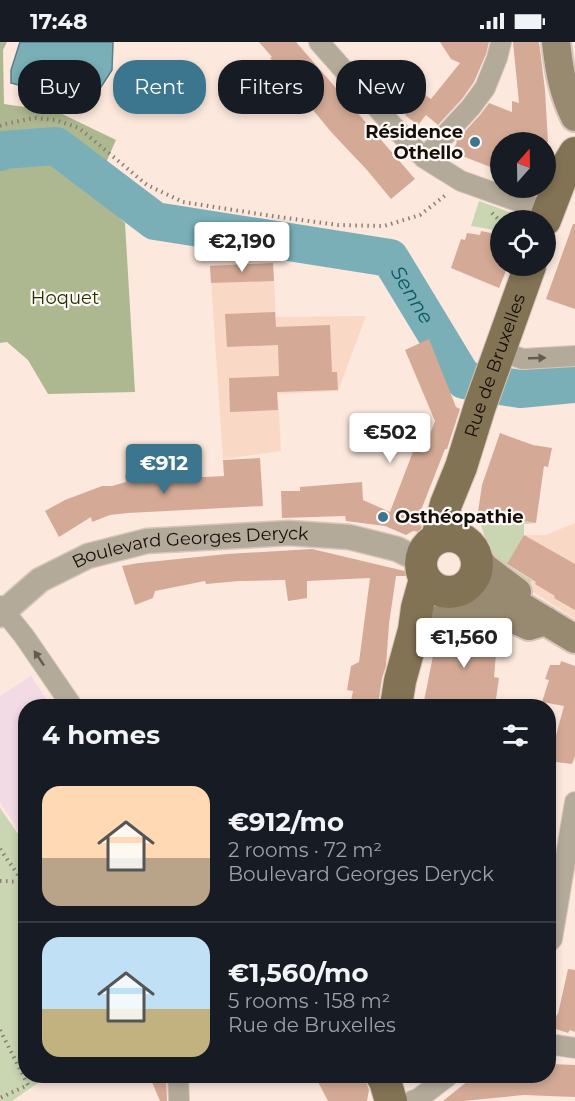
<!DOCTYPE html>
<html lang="en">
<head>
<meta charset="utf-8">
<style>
	:root { --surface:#171b24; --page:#20242c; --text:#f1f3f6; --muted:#9ea1a6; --line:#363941; --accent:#3b768e }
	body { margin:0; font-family:Montserrat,sans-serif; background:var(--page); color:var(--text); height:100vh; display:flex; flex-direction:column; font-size:22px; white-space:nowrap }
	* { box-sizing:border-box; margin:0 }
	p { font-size:20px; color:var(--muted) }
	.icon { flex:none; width:33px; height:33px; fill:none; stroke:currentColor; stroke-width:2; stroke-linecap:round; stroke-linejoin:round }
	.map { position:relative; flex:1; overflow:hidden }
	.panel { position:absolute; left:18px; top:657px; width:538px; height:384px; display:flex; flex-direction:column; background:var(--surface); border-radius:24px; box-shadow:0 3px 9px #0003 }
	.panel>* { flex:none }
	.top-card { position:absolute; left:18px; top:18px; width:540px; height:54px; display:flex; gap:12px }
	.needle { width:39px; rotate:20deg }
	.fabs { position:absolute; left:490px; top:90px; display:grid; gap:12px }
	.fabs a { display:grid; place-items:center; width:66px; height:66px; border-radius:50%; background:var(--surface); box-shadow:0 3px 9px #0003; font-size:30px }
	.price { position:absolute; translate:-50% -51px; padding:0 14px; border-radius:6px; background:#fff; color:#222; font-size:20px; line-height:39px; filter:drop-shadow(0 2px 3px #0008) }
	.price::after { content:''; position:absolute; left:50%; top:36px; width:18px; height:14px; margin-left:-9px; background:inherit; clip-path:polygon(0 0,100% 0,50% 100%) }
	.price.active { background:var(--accent); color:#fff }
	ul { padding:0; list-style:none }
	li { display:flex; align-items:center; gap:18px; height:150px; padding:0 24px }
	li+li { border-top:2px solid var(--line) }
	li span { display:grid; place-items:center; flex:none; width:168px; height:120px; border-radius:18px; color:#555 }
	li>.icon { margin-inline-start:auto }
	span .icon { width:72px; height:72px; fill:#fffc; stroke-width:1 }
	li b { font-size:26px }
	h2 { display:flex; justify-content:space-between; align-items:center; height:72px; padding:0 24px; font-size:26px }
	.tag { padding:0 21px; border-radius:24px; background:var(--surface); box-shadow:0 3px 9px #0003; font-size:21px; line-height:54px }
	.tag.active { background:var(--accent); color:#fff }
	.status { display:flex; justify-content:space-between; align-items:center; height:42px; padding:0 30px; background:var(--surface); direction:ltr }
	.status svg { height:16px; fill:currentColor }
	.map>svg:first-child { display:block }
	.built { fill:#f9d9c5 }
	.education { fill:#f3dbe6 }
	.green { fill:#cad5b2 }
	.forest { fill:#adb890 }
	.water { fill:#7aafb8; stroke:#5c7e83; stroke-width:1.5 }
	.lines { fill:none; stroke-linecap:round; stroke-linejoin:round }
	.river { stroke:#7aafb8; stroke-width:38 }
	.building { fill:#d4aa96 }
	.minor-casing { stroke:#d7c5ba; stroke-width:22 }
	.tertiary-casing { stroke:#d7c5ba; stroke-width:27 }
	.secondary-casing { stroke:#d7c5ba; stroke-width:32 }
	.primary-casing { stroke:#d7c5ba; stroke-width:34 }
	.path { stroke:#8b7d74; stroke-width:4; stroke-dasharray:1.5 4.5; stroke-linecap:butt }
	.minor { stroke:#b4aa9a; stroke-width:20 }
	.tertiary { stroke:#b4aa9a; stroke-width:24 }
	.secondary { stroke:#988a71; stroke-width:28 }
	.primary { stroke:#837355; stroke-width:32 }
	.oneway { fill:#645c51 }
	.poi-dot { fill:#3b768e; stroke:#fef9f6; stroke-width:2 }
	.labels { text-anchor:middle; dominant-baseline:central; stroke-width:4.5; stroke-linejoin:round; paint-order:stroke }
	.poi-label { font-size:18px; font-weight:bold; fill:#150d08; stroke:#fef9f6; text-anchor:end }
	.park-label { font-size:18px; fill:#283201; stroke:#fef9f6 }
	.street-label { font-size:18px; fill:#150d08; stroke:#fef9f6 }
	.water-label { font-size:20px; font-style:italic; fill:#0a5862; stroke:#fef9f6 }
</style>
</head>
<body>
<div class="status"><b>17:48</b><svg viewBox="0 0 49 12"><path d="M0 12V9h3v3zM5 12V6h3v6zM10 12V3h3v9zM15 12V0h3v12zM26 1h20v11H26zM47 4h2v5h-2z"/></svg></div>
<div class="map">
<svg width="575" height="1059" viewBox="0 0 575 1059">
	<rect width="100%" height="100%" fill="#fce8dc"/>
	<path class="built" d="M273 221 276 275 366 274 338 349 278 352 281 409 223 417 210 223Z
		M575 481V577L527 546 532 537 506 523 524 493H546Z"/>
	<path class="education" d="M31 634 51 664H26L25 798 0 760V654Z"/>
	<path class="green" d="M479 159 515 172 519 177 518 178H501V189L471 184Z
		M478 470 536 481 524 482V493L507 523 532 538 527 546C498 520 486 510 478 470Z
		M0 766 25 802 26 1034H48L12 1059H0Z"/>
	<path class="forest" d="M0 0H7L3 8 4 62 58 70 116 98 93 150 125 181 135 350 48 352 28 318 7 300 0 301Z"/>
	<path class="water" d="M20 0H113L112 28 88 65 55 53 11 41V28Z"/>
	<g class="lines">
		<path class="river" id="s1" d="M0 110 3 108 56 104 155 179 390 216 464 338 520 347 575 342"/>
	</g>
	<path class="building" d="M259 0H296L415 137 391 157 367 128 332 91 270 16 272 15Z
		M440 0H489L486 12 474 40 462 57 438 83 426 73 418 83 405 73 414 63 394 45 401 37 431 57 460 21 451 17Z
		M513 0H539L545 48 548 100H501V119L498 128 452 110 457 100 456 99 480 73 489 61 512 70V59L519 61Z
		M573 182H575V267L546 257Z
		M481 189 501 193V224H508L499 246 451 226 461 197 465 198 467 191 480 193Z
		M273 221 274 239 211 241 210 224Z
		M275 270 276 285 330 283 332 330H337L338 348 277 350 278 368 230 370 229 336 279 334 278 303 227 305 225 272Z
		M429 297 456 365 460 367 447 407H445L416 481 422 484 420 490 413 489 406 493 385 484 346 479 345 474 282 476 281 449H300V445L362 440 363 458 390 470 414 407 423 411 435 379 405 308Z
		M500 391 533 403 552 406 548 425 544 424 536 481 478 470 482 443Z
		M260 416 263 464 128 471 110 473 92 480 91 475 59 495 45 469 65 458 102 444H112L126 440 125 433 146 432V434L167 433V437L224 434 223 418Z
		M524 493 575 522V568L554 556 555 554 535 542 536 540 507 522Z
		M312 507 409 530 407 534H396L389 582 386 624 382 636 378 664H350L353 649 347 648 351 624 359 620 370 536 307 539V556L288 559 285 538 239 539 206 542 205 539 155 549 153 556 135 563 122 524 139 521 227 512Z
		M467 583 482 584 503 590 497 600 494 635 499 636 495 664H423L435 604 457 586Z
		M561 619 575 624V714L572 722 549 719 564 664 542 660 549 638 545 637 550 623H560Z
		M568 927 575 928V990L570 988 568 991 553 986 557 972H558Z
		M549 1022 575 1023V1055L524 1053 463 1059H443L474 1034H549Z
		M165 1034H166L167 1059H160L152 1040Z
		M315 1034H364L369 1048 367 1059H328Z"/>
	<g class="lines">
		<defs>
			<path id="minor" d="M319 0 394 85 424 116 461 139 548 170
				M424 116 471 65 485 46 497 16 501 0
				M499 309 523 317 575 314
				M0 564 24 594 72 664
				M549 900 552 897 575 760
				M549 1002 575 1006
				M178 1034 179 1059
				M412 1059 418 1057 448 1034"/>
			<g id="tertiary">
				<path id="s2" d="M0 573 40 538 88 514 147 499 289 491 349 495 397 507 421 519"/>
			</g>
			<path id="secondary" d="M556 0C559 27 563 51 575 75
				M475 513 485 526 517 550
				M468 542 495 551 519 563 575 597
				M410 601C415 597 421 594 426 590 435 583 445 572 456 568 481 562 508 574 529 584L546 579"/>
			<g id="primary">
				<path d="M545 178 563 131 575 111"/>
				<circle cx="449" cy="522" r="28"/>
				<path id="s3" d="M437 496 446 462 461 425 480 364 530 224"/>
				<path d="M396 664 400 639 414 588 417 566 425 537"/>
				<path d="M382 1034 385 1039 391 1059"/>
			</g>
		</defs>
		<use href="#minor" class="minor-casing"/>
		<use href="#tertiary" class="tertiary-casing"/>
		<use href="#secondary" class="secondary-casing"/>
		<use href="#primary" class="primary-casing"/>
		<path class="path" d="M0 84 5 82 34 76 55 78 79 86 147 143 183 160 272 174 338 183 384 184 420 173 447 152
			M492 171 501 180
			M0 807 23 840
			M0 839 23 840 26 842
			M0 988 28 1043 0 1056"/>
		<use href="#minor" class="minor"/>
		<use href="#tertiary" class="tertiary"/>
		<use href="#secondary" class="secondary"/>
		<use href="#primary" class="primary"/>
	</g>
	<defs><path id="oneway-solid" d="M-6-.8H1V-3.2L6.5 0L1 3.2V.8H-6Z" transform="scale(1.5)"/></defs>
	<g class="oneway">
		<use href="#oneway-solid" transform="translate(537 316) rotate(-2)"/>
		<use href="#oneway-solid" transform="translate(39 616) rotate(-124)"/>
	</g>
	<g class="poi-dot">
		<circle cx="475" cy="100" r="6"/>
		<circle cx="383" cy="475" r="6"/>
	</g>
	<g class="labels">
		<g class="poi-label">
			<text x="463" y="90">Résidence<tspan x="463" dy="21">Othello</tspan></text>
			<text x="395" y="475" text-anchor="start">Osthéopathie</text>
		</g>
		<g class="park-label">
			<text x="65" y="256">Hoquet</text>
		</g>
		<g class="street-label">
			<text stroke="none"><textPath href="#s3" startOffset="182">Rue de Bruxelles</textPath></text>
			<text stroke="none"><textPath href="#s2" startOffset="210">Boulevard Georges Deryck</textPath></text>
		</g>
		<g class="water-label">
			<text stroke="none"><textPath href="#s1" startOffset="462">Senne</textPath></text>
		</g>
	</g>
</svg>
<div class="fabs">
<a><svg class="needle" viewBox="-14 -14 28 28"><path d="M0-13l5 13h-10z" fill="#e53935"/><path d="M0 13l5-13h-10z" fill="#9ea1a6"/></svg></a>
<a><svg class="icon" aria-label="locate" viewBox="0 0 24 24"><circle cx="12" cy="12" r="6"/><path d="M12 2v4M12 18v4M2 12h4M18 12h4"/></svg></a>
</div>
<b class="price" style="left:242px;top:231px">€2,190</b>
<b class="price" style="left:390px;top:422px">€502</b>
<b class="price active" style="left:164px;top:453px">€912</b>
<b class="price" style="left:464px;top:627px">€1,560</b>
<div class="top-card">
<a class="tag">Buy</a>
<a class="tag active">Rent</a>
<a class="tag">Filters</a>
<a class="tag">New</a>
</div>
<section class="panel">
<h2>4 homes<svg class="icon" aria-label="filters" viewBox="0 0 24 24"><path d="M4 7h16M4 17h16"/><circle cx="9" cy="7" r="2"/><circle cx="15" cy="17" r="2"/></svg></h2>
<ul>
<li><span style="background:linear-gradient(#ffd9b3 60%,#b9a48a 0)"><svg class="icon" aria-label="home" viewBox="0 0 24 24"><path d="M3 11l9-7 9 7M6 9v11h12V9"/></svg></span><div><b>€912/mo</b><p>2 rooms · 72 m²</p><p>Boulevard Georges Deryck</p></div></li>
<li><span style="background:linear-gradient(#bfe0f5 60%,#c2b280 0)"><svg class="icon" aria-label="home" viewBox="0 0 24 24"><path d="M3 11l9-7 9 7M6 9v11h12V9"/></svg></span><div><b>€1,560/mo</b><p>5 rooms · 158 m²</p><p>Rue de Bruxelles</p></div></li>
</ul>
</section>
</div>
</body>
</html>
